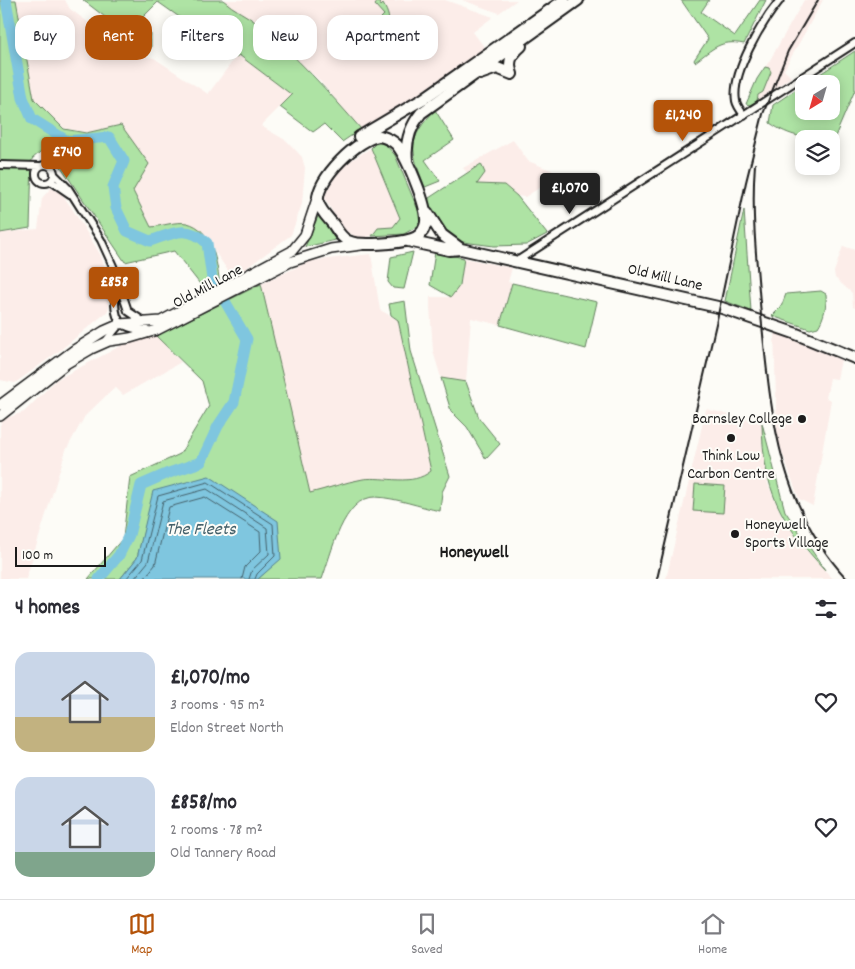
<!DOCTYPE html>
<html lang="en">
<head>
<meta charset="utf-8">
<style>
	:root { --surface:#fff; --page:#f2f2f3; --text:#2b2b33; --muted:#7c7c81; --line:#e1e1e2; --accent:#b45309 }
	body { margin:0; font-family:Dekko,sans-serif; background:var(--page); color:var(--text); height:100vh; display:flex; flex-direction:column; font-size:19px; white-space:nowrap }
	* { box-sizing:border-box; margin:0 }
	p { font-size:16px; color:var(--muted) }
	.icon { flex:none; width:28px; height:28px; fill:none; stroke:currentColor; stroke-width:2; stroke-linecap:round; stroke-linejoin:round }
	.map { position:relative; height:579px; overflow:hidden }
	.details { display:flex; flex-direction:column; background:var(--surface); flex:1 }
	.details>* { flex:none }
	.guide { position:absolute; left:15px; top:15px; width:500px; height:45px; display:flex; gap:10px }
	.needle { width:32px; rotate:217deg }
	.tools { position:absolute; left:795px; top:75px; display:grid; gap:10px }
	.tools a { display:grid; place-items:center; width:45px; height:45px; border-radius:10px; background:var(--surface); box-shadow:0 2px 12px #0003; font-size:25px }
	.scale { position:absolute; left:15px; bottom:12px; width:91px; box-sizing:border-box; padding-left:5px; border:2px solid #1c1c1c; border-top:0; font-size:14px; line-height:18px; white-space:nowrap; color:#1c1c1c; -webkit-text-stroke:4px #fdfcf7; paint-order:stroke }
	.price { position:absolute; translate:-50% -42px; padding:0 11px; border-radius:5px; background:var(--accent); color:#fff; font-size:16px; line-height:32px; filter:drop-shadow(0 1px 2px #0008) }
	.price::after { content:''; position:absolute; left:50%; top:30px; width:15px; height:11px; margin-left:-8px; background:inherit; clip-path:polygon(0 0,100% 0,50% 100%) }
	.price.selected { background:#222; color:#fff }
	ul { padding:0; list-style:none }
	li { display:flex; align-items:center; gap:15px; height:125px; padding:0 15px }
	li span { display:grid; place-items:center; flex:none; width:140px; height:100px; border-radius:15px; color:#555 }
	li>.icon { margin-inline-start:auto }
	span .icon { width:60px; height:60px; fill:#fffc; stroke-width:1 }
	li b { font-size:21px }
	h2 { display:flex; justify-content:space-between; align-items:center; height:60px; padding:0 15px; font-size:21px }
	.pill { padding:0 18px; border-radius:15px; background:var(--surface); box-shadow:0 2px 12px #0003; font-size:18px; line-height:45px }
	.pill.selected { background:var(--accent); color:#fff }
	.tab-bar { display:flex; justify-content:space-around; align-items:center; height:70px; border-top:1px solid var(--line); background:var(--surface); font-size:14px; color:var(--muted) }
	.tab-bar a { display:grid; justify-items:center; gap:2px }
	.tab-bar .selected { color:var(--accent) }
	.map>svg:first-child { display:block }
	.built { fill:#fcede9 }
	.green { fill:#aee3a4; stroke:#658060 }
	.water { fill:#7fc6df; stroke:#578291 }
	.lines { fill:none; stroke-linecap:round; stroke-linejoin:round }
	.shore { stroke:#44606a; stroke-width:1 }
	.river { stroke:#7fc6df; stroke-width:11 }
	.minor-casing { stroke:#1c1c1c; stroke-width:10 }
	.major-casing { stroke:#1c1c1c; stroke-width:12 }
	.highway-casing { stroke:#1c1c1c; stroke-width:14 }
	.minor { stroke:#fdfcf7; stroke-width:6 }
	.major { stroke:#fdfcf7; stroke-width:9 }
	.highway { stroke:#fdfcf7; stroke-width:10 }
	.rail { stroke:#1c1c1c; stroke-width:2 }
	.poi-dot { fill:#1c1c1c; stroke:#fdfcf7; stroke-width:2 }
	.labels { text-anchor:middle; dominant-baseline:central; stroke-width:4; stroke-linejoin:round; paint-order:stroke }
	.street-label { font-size:16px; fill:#1c1c1c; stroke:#fdfcf7 }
	.poi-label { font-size:16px; fill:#1c1c1c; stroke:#fdfcf7; text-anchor:end }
	.water-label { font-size:18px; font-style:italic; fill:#44606a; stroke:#fdfcf7 }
	.neighbourhood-label { font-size:18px; font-weight:bold; fill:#1c1c1c; stroke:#fdfcf7 }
</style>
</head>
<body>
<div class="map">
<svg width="855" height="579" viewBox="0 0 855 579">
	<rect width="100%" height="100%" fill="#fdfcf7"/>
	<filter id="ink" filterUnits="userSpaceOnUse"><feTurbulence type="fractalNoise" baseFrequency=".02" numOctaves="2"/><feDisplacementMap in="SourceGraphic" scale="10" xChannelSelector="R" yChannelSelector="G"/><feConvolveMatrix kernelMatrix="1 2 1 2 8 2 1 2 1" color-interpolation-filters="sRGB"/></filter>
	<g filter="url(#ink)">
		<path class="built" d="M16 0H65L70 9 130 53 154 58 208 94 238 54 292 95 261 126 287 141 302 157 305 168 302 204 291 235 233 278 199 229 186 223 151 227 133 191 121 125 86 133 64 128 33 99Z
			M223 0H394L396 2 397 0H445L493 17 473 32 485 48 363 132 319 80 256 22 232 9Z
			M462 0H517L499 13Z
			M804 0H823L784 70 791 77 751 105 757 79 770 60Z
			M513 140 528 161 561 174 525 197 517 196 504 185 476 184 463 168Z
			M371 148 400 218 393 227 378 228 372 236 358 238 342 229 324 197 339 168Z
			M51 188 61 193 71 207 100 254 106 270 109 307 107 312 58 352 15 383 0 380V233L38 229 42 198Z
			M843 246 855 250V308L853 307 852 293 835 278 834 272Z
			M371 254 380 310 398 320 431 471 425 476 403 480 363 479 310 494 261 284 310 261Z
			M464 258 512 268 508 282 512 283 500 325 471 318 466 382 441 378 433 351 430 307V297H451L460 285Z
			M774 331 841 360 837 379 830 378 826 398 831 400 813 506 799 499 777 438Z
			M156 336 181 362 123 395 115 387 85 416 66 450 26 579H0V425L4 419 24 412 56 380 132 340Z
			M706 409 762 423 763 453 768 484 783 519 804 548 833 579H666Z"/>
		<path class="green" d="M0 0H16L34 99 64 129 86 133 121 125 149 164 133 191 151 227C162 226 176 221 187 223 213 229 217 263 220 285L207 293 174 251 125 262 47 146 32 159 30 228 0 233Z
			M83 0H223C234 10 247 15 258 24 296 56 329 92 361 129L342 142 324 124 313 132 280 107 292 95 239 55 236 57 158 2 143 17 146 25 142 26V33L151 34V48L144 47Z
			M681 0H709L701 12 735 36 760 0H766L744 44C720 39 713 49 695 62L694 60 708 39Z
			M378 1 381 6 383 4C394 22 389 33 376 48 372 52 370 57 364 57L357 53 362 47 357 42 384 15 375 5Z
			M855 51V90L831 146V139C807 139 790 137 770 123L773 105 804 84V111H831V84H805Z
			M765 67 769 68 771 72 763 92 758 95 757 101 750 105 746 104 757 79Z
			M435 110 454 140 425 160 440 181 425 187C410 150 407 139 435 110Z
			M376 143H384L395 155 421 217 418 226 404 234 372 236 378 228 393 227 400 218 371 148Z
			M481 164 485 173 477 184 504 185 517 196 547 234 526 245 494 246 455 241 439 228 428 202 429 198Z
			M744 210 751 311 725 301Z
			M319 214 340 239 305 247Z
			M413 252 404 289 393 288 388 282 391 257Z
			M435 252 464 258 460 285 451 297 430 285Z
			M512 283 597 302 586 349 500 325Z
			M261 284 310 493C327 489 345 482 363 479 385 476 412 487 431 471L398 320 391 315 389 304 405 301 411 351 450 476 442 492 440 511C420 507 397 498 376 497 343 496 331 555 322 579H258L280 559 154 491 137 558 120 579H88L123 538 130 477 180 454 209 406 202 381 156 336Z
			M821 291 826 294C827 304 824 318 818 327L810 329 772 316 781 307 786 294Z
			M441 378 466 382 479 418 500 444 486 459 467 427 451 411Z
			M762 423 785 511 825 570C780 522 763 490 762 423Z
			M695 484 725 486 723 513 693 511Z"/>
		<path class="water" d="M209 476 278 521 281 559 258 579H120L137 558 153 491Z"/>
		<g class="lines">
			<path class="shore" d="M126 579 142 560 158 496 208 482 273 524 275 556 257 574 255 579
				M134 579 148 562 163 501 207 489 267 528 269 554 252 570 249 579
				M144 579 155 565 169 507 205 497 260 532 261 551 245 567 242 579"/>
			<path class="river" d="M6 0 23 98 32 119 67 141 109 137 124 161 113 187 116 208 127 231 150 241C174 233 187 224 207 243L212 279 247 339 234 402 218 426 201 462 166 474 141 485 129 535 119 555 99 579"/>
			<defs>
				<path id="minor" d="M744 115C741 111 737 106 736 101 731 73 762 22 780 0
					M36 174a9 9 0 1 1 18 0a9 9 0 1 1-18 0Z
					M0 165 40 166
					M54 174 68 188 101 240 113 266 128 311 143 321
					M51 181 70 194
					M517 261 855 43
					M114 278C117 308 107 330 148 330
					M105 342 119 325"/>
				<path id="major" d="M0 405 74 350 104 331 120 324 161 321 292 251 305 235 318 196
					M0 416 67 363 91 349 109 341 130 338 157 330 290 262 331 249 361 245"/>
				<path id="highway" d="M480 74 497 68 512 74
					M512 74C507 61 512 54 521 46
					M380 136C387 138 392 140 397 145 407 158 431 212 425 226 423 232 418 237 412 239 400 243 359 247 348 241 341 238 337 230 333 224 328 218 320 210 318 202 315 180 359 137 380 136Z
					M359 137 423 99 564 0
					M407 160C405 142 410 127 421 113L578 0
					M427 212 442 235 461 249 722 308 794 333 855 358
					M408 241 449 250 461 249"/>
			</defs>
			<use href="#minor" class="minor-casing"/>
			<use href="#major" class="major-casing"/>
			<use href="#highway" class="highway-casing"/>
			<use href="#minor" class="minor"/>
			<use href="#major" class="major"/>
			<use href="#highway" class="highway"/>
			<path class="rail" d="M755 164C751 214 757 264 761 315 771 412 777 503 847 579
				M657 579 718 315 746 182 763 114 788 51 818 0"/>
		</g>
	</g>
	<g class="poi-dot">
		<circle cx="802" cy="419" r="5"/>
		<circle cx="731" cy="438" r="5"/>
		<circle cx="735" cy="534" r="5"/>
	</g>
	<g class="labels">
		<g class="street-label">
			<text transform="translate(665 278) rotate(13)">Old Mill Lane</text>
			<text transform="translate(208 287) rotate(-28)">Old Mill Lane</text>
		</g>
		<g class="poi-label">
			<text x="792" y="419">Barnsley College</text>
			<text x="731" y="456" text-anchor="middle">Think Low<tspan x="731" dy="18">Carbon Centre</tspan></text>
			<text x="745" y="525" text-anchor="start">Honeywell<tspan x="745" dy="18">Sports Village</tspan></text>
		</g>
		<g class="water-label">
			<text x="201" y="530">The Fleets</text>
		</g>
		<g class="neighbourhood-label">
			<text x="474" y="553">Honeywell</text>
		</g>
	</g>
</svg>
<div class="tools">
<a><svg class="needle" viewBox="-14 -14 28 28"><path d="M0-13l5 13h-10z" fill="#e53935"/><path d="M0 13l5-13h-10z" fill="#7c7c81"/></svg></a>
<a><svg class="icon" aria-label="layers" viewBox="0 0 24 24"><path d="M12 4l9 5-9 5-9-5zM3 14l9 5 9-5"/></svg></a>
</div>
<div class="scale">100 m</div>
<b class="price" style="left:683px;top:142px">£1,240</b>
<b class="price" style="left:67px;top:179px">£740</b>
<b class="price selected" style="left:570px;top:215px">£1,070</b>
<b class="price" style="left:114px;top:309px">£858</b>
<div class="guide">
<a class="pill">Buy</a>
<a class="pill selected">Rent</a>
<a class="pill">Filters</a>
<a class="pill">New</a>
<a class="pill">Apartment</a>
</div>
</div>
<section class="details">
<h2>4 homes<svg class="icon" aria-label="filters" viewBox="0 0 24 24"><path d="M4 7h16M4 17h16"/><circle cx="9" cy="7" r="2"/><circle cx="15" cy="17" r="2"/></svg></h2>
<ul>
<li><span style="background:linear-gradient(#c9d6e8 65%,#c2b280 0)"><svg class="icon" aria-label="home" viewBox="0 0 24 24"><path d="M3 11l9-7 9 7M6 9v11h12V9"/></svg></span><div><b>£1,070/mo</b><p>3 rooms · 95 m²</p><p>Eldon Street North</p></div><svg class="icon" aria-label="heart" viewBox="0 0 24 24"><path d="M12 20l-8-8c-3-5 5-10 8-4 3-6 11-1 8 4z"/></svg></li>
<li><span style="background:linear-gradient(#c9d6e8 75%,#7fa58c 0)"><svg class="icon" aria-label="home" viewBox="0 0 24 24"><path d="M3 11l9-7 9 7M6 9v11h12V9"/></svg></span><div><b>£858/mo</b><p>2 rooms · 78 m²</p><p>Old Tannery Road</p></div><svg class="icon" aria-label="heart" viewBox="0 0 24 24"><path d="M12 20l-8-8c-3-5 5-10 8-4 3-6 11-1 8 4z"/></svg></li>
</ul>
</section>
<nav class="tab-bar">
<a class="selected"><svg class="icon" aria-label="map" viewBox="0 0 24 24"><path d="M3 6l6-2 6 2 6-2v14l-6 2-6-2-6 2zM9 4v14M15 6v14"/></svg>Map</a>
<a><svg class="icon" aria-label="saved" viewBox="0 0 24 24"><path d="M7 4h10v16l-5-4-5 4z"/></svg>Saved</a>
<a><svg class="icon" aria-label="home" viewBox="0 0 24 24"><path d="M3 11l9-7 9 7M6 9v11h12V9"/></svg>Home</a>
</nav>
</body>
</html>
